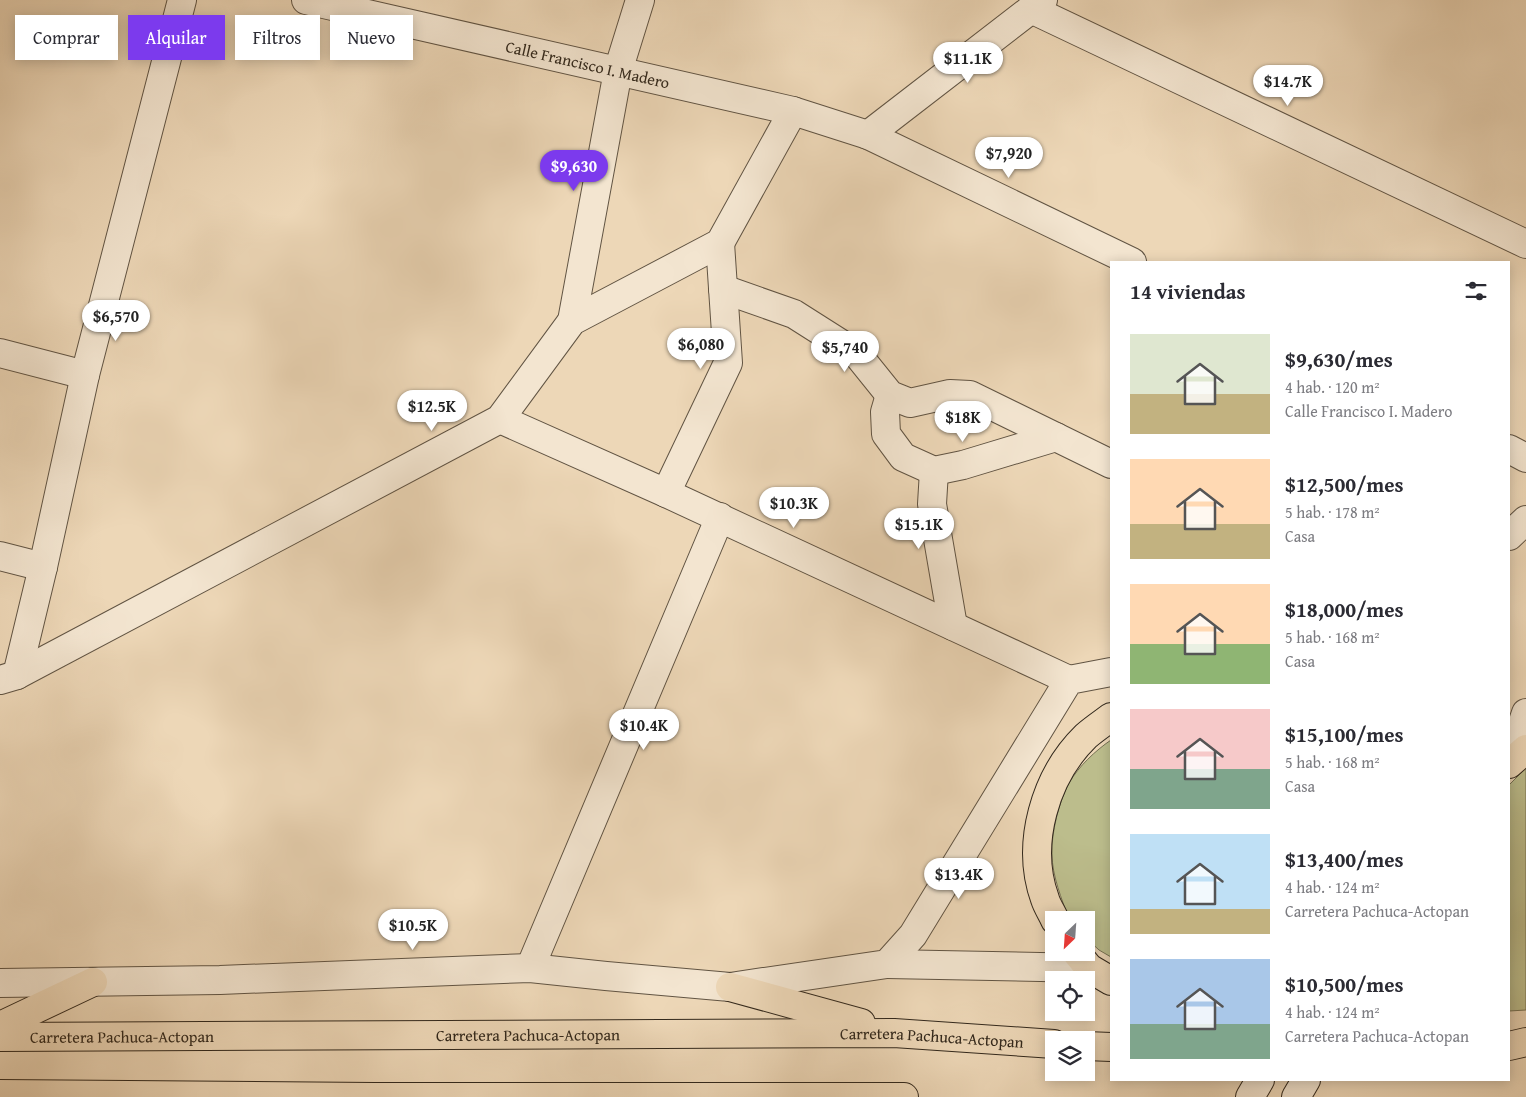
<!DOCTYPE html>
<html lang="es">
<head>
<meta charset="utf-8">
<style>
	:root { --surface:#fff; --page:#f7f7f7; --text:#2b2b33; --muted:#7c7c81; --accent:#7c3aed }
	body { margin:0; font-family:"Gentium Book Plus",serif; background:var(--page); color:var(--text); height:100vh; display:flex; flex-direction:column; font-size:19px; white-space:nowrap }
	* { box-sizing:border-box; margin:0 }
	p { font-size:16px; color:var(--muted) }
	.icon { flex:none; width:28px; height:28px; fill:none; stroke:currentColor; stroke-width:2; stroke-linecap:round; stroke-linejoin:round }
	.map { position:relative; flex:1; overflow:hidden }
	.drawer { position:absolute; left:1110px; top:261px; width:400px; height:820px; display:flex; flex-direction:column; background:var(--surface); border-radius:0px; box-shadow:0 2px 12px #0003 }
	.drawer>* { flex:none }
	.hud { position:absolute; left:15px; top:15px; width:475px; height:45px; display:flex; gap:10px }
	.needle { width:32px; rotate:205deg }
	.buttons { position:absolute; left:1045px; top:911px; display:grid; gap:10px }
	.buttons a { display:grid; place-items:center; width:50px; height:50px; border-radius:0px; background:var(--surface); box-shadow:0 2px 12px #0003; font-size:25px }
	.price { position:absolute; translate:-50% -42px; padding:0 11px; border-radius:18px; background:#fff; color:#222; font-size:16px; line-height:32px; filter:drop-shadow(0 1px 2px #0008) }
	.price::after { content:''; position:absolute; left:50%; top:30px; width:15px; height:11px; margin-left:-8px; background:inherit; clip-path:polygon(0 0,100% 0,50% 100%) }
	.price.active { background:var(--accent); color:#fff }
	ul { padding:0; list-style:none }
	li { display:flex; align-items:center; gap:15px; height:125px; padding:0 20px }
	li span { display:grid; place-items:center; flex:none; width:140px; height:100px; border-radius:0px; color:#555 }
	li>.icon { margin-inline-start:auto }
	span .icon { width:60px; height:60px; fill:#fffc; stroke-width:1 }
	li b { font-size:21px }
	h2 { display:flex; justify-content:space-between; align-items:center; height:60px; padding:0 20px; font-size:21px }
	.tag { padding:0 18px; border-radius:0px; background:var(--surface); box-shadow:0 2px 12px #0003; font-size:18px; line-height:45px }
	.tag.active { background:var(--accent); color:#fff }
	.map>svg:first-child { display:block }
	.green { fill:#bcbd8c; stroke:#777254 }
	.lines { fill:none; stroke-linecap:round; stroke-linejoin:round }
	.minor-casing { stroke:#615443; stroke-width:30 }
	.secondary-casing { stroke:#32281c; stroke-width:30 }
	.primary-casing { stroke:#32281c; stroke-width:30 }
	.trunk-casing { stroke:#32281c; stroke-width:30 }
	.minor { stroke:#f3e5d0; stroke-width:28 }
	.secondary { stroke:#f3e5d0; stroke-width:28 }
	.primary { stroke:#edd7b7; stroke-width:28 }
	.trunk { stroke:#edd7b7; stroke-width:28 }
	.labels { text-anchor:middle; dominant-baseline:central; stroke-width:5; stroke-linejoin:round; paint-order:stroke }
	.street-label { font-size:16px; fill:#32281c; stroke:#f3e5d0 }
</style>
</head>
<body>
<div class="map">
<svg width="1526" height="1097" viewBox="0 0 1526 1097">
	<rect width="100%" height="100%" fill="#edd7b7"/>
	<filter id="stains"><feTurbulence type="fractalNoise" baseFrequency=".004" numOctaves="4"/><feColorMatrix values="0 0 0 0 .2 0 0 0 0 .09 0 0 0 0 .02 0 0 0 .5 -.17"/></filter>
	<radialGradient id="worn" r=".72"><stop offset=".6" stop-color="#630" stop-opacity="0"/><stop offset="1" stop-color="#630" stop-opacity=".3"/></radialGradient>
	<path class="green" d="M1111 740V957L1099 950 1086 938V920H1069C1062 899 1052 876 1052 854 1051 834 1059 801 1069 783 1079 766 1095 751 1111 740Z
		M1526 768V1010L1509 1011V785Z"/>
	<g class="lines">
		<defs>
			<g id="minor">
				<path id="s1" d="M306 0 793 111 868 135 1132 262"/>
				<path d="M1031 9 1526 244"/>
				<path d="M868 135 1043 0"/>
				<path d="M723 289 794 314 857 354 890 395 910 403 950 394 970 395 1111 464"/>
				<path d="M572 321 618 71 640 0"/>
				<path d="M0 353 85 375"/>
				<path d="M890 395 885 412 886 434 903 457 934 471 963 465 1056 437"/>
				<path d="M500 419 666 493 1069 680"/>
				<path d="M1509 449 1526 458"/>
				<path d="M934 471 932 504 953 626"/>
				<path d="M666 493 728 363 720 243"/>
				<path d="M1509 536 1526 520"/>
				<path d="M0 556 43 567"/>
				<path d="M17 675 43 567 85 375 182 0"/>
				<path d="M0 680 17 675 500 419 572 321 720 243 793 111"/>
				<path d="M1509 763 1526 713"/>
				<path d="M887 964 1089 968"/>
				<path d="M530 968 720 517"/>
				<path d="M0 983 220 980 530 968 606 976 730 987 887 964 913 935 1069 680 1111 672"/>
			</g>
			<path id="secondary" d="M1250 1097 1260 1080
				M1296 1097 1306 1080"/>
			<g id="primary">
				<path d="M1509 764 1526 749"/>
				<path d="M1055 920C1052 913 1047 906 1045 899 1025 844 1045 776 1086 736 1094 729 1103 723 1111 717"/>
				<path d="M1076 952 1089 968 1111 981"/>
				<path d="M730 987 861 1023"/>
				<path id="s2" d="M0 1037 894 1033 1054 1044"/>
				<path d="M1086 1046 1111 1047"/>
				<path d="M1509 1046 1526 1042"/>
				<path d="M0 1094 374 1097H904"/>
			</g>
			<path id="trunk" d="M0 1026 93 982"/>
		</defs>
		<use href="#minor" class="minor-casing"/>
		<use href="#secondary" class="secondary-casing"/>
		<use href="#primary" class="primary-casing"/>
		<use href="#trunk" class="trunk-casing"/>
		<use href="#minor" class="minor"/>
		<use href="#secondary" class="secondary"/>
		<use href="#primary" class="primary"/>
		<use href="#trunk" class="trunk"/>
	</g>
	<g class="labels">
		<g class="street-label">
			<text stroke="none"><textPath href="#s1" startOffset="289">Calle Francisco I. Madero</textPath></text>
			<text stroke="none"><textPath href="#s2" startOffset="528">Carretera Pachuca-Actopan</textPath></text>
			<text stroke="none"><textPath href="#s2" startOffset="122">Carretera Pachuca-Actopan</textPath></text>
			<text stroke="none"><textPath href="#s2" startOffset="932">Carretera Pachuca-Actopan</textPath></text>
		</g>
	</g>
	<rect width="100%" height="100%" filter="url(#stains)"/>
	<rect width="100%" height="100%" fill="url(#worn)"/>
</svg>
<div class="buttons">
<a><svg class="needle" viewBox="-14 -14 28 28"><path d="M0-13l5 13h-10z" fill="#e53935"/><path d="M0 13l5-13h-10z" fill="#7c7c81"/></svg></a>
<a><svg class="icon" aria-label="locate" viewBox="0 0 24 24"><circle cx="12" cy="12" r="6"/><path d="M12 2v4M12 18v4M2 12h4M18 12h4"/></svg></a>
<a><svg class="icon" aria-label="layers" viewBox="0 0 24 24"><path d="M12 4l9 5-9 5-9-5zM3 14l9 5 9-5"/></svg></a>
</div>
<b class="price" style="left:968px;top:84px">$11.1K</b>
<b class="price" style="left:1288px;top:107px">$14.7K</b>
<b class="price" style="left:1009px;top:179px">$7,920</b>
<b class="price active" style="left:574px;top:192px">$9,630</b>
<b class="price" style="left:116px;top:342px">$6,570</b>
<b class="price" style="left:701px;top:370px">$6,080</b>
<b class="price" style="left:845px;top:373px">$5,740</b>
<b class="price" style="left:432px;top:432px">$12.5K</b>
<b class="price" style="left:963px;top:443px">$18K</b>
<b class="price" style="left:794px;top:529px">$10.3K</b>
<b class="price" style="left:919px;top:550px">$15.1K</b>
<b class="price" style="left:644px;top:751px">$10.4K</b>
<b class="price" style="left:959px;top:900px">$13.4K</b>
<b class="price" style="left:413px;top:951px">$10.5K</b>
<div class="hud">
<a class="tag">Comprar</a>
<a class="tag active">Alquilar</a>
<a class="tag">Filtros</a>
<a class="tag">Nuevo</a>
</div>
<section class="drawer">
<h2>14 viviendas<svg class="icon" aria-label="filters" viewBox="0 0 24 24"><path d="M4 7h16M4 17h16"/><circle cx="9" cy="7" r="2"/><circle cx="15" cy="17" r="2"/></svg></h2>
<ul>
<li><span style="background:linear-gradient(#dfe7d0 60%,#c2b280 0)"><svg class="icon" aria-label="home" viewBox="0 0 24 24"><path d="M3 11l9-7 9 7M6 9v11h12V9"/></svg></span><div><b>$9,630/mes</b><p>4 hab. · 120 m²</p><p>Calle Francisco I. Madero</p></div></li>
<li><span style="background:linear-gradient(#ffd9b3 65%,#c2b280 0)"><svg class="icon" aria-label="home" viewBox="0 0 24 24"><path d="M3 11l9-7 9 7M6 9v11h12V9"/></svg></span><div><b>$12,500/mes</b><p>5 hab. · 178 m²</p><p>Casa</p></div></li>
<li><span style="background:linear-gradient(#ffd9b3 60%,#8fb573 0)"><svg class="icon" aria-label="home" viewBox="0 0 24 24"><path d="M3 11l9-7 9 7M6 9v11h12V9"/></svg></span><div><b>$18,000/mes</b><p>5 hab. · 168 m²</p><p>Casa</p></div></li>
<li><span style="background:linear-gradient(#f6c9c9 60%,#7fa58c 0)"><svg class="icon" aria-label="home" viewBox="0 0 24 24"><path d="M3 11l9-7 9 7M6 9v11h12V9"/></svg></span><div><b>$15,100/mes</b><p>5 hab. · 168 m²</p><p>Casa</p></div></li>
<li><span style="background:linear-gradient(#bfe0f5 75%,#c2b280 0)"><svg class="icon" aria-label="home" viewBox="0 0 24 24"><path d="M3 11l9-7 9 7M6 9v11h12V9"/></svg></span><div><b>$13,400/mes</b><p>4 hab. · 124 m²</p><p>Carretera Pachuca-Actopan</p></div></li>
<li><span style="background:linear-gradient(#a9c7e8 65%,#7fa58c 0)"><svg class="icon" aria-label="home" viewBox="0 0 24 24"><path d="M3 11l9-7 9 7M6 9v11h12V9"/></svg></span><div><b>$10,500/mes</b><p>4 hab. · 124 m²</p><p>Carretera Pachuca-Actopan</p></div></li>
</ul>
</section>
</div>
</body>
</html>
